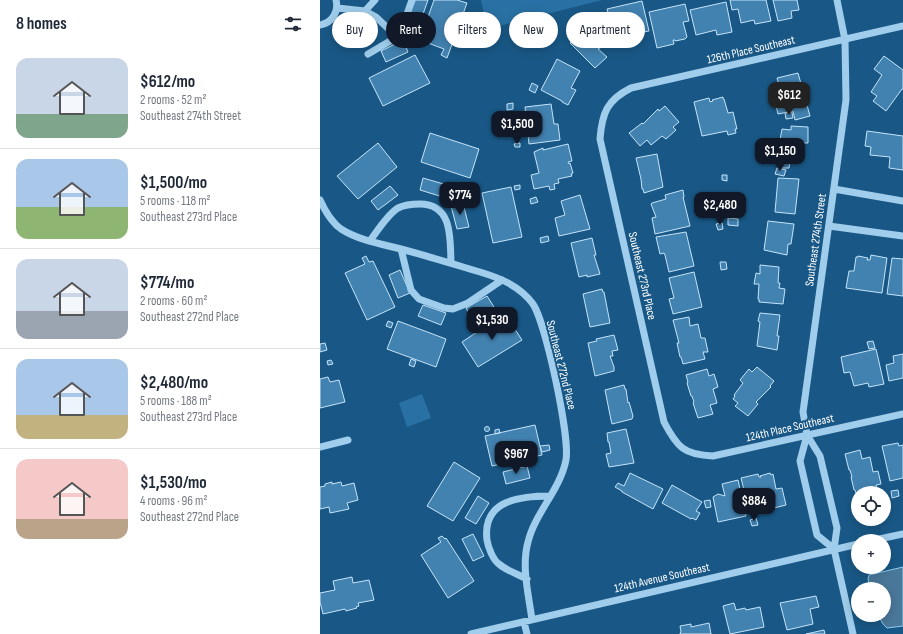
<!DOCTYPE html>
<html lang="en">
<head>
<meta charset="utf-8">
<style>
	:root { --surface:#fff; --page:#f6f6f7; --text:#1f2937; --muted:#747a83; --line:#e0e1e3; --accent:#111827 }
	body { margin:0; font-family:"Sofia Sans Condensed",sans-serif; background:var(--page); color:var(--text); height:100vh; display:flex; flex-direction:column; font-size:15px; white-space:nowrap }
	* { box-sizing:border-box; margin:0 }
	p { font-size:13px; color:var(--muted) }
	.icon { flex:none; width:22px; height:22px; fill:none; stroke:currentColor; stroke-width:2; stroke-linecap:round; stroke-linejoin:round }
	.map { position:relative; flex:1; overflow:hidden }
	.sheet { display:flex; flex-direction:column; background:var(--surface); width:320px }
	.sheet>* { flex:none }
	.banner { position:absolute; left:12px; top:12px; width:380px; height:36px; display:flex; gap:8px }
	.fabs { position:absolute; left:531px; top:486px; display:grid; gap:8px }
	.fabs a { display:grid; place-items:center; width:40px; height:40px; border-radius:50%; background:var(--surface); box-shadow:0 2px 10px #0003; font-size:20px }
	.price { position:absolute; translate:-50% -34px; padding:0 9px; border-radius:8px; background:var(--accent); color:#fff; font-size:13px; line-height:26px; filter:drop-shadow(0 1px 2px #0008) }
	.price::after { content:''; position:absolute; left:50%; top:24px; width:12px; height:9px; margin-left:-6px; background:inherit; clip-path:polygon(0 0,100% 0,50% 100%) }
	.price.selected { background:#222; color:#fff }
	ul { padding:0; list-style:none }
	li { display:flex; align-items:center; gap:12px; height:100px; padding:0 16px }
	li+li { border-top:1px solid var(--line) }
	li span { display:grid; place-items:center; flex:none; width:112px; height:80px; border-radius:12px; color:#555 }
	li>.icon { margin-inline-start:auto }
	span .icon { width:48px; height:48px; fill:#fffc; stroke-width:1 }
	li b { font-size:17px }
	h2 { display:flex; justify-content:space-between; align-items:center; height:48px; padding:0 16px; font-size:17px }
	.pill { padding:0 14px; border-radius:18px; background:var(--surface); box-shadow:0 2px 10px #0003; font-size:14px; line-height:36px }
	.pill.selected { background:var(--accent); color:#fff }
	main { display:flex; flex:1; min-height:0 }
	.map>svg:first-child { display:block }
	.green { fill:#2971a4 }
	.water { fill:#4a789a; stroke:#92cbef }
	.building { fill:#4282b0; stroke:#c5e4f9 }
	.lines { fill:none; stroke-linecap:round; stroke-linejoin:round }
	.minor { stroke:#a0cdec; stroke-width:7 }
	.labels { text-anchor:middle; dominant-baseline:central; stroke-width:4; stroke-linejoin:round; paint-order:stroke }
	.street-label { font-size:12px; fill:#fff; stroke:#195886 }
</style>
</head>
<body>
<main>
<section class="sheet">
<h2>8 homes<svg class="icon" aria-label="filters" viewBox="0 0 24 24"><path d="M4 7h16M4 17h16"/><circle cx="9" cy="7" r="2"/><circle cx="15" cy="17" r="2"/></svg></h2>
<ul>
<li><span style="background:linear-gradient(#c9d6e8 70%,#7fa58c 0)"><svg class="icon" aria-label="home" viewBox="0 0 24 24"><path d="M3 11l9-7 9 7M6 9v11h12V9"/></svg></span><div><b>$612/mo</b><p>2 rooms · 52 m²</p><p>Southeast 274th Street</p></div></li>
<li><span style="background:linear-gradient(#a9c7e8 60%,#8fb573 0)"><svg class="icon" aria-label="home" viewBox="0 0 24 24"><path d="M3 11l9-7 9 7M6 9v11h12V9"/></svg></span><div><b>$1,500/mo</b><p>5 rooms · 118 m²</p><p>Southeast 273rd Place</p></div></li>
<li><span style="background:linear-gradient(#c9d6e8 65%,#9aa5b1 0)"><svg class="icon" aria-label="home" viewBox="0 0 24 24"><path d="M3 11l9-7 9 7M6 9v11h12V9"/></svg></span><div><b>$774/mo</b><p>2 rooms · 60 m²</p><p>Southeast 272nd Place</p></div></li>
<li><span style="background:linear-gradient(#a9c7e8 70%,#c2b280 0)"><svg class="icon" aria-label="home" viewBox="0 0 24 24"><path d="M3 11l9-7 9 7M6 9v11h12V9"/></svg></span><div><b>$2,480/mo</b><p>5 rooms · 188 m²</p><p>Southeast 273rd Place</p></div></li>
<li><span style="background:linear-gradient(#f6c9c9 75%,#b9a48a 0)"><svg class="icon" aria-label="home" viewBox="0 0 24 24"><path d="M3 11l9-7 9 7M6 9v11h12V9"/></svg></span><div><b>$1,530/mo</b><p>4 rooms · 96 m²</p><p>Southeast 272nd Place</p></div></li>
</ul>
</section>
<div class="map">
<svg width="583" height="634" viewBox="0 0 583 634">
	<rect width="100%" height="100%" fill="#195886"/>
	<path class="green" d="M161 0H282L167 29Z
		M102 394 111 418 87 427 79 403Z"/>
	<path class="water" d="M583 567V626L567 628 563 624 558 615H564V589H550L548 579 549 575Z"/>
	<path class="building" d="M95 0H108L102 17 90 13Z
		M114 0H137L147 3 127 58 121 55 124 49 100 40Z
		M410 0H446L451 21 435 24 434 20 421 23 418 9 412 10Z
		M453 0H477L479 10 471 11 472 18 458 21Z
		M322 1 329 31 313 34V30L293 34 287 9Z
		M406 2 412 32 397 35 396 30 376 35 370 10Z
		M365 4 369 21 363 22 367 37 365 39 355 41V40H353L354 44 337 48 329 12Z
		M271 13 276 17 272 22 267 18Z
		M262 22 266 26 269 23 281 34 282 33 284 35 287 39V44L278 49 287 57 275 68 250 43 260 33 255 29Z
		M83 40 88 52 66 62 61 51Z
		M95 55 110 83 63 106 49 78Z
		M564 56 583 70V89H582L566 111 553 101 557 96 551 92 562 75 554 69Z
		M237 59 260 71 251 88 256 90 248 105 242 102V101L221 90Z
		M478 73 490 116 475 120 473 111 458 114 455 102 462 101V98L457 100 454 86 459 85 457 78Z
		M212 83 218 86 215 93 209 90Z
		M403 97V99H404L408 113 413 112 417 129H415L416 133 408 135 407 131 382 136 374 102 389 98 390 102 393 101 392 100Z
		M193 103V109L187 110V104Z
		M231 104 234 124H238L240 140 209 144 205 107Z
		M345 106 359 122 353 127 356 130 346 139 342 136 331 145 327 140 320 146 309 133 322 123 323 124 338 109 339 111Z
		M472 112 473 118 466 119 465 113Z
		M471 126 488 127V143H480L479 151H478V154H480L478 163 470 162 469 168H461L462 162 456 161 457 155H460V151H458L462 129 471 130Z
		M547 131 583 136V170L569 168 570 157 550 155 551 147 545 146Z
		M110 133 159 149 150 178 101 162Z
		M58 143 77 167 38 199 17 176Z
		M200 143V147H195L194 144Z
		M248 144 252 161 248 162 249 164 250 163 253 173 251 174 252 176 238 179 239 183 234 184 235 189 230 190 229 186 214 189 211 175 219 173 214 152 223 148V150Z
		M337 154 343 187 324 193 323 189H322L321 179 316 158Z
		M457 168 466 170 464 176 455 174Z
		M402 175H407V181L402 180Z
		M103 178 127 185 123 197 100 190Z
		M458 178 479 179 475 214 455 212Z
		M200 185V189L195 190 194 186Z
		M70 186 78 195 58 210 51 201Z
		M191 187 202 237 173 243 162 193Z
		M363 190 364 197H363L370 226 335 234 332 218 336 217 331 204 332 203 346 199 345 195Z
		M260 195 270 229 239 236 235 218 245 215 241 201Z
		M216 197 218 202 211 204 210 199Z
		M143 203 149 227 137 229 131 206Z
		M405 206 407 214 401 215 400 207Z
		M408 218 418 219V226L408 225Z
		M448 221 474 224 471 244H468L467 255 444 250Z
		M402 223 403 229 398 230 396 224Z
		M366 232 374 266 349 272 345 255 344 253 340 254 336 237Z
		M228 236 229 241 221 243 220 238Z
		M272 238 276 255H274L280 274 267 277V275L259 277 251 243Z
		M551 255 567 258 562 293 526 288 529 271H534L536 257H538V256L548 258 547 260H550Z
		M46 256 49 262 53 261 75 307 47 320 25 273 45 264 42 258Z
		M572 258 583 259V296L567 294Z
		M400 262H406L407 269 401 270Z
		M440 265 459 267 458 283H460L459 288 465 289 463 304 439 302V299H438L439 284H434L436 273 440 274Z
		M80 270 90 293 78 298 69 275Z
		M374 272 382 307 353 314 349 299 354 298 349 278Z
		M282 289 283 292H284L290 323 270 327 263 294Z
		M167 296 174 307 152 319 146 308Z
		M103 305 126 313 121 325 98 316Z
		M440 313 460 315 457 336H459L457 350 437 346 440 322 438 321Z
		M184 314 186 318 187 317 202 340 158 367 142 342Z
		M369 317 370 326 378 324 381 338H385L388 352H383L385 359 363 364 361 357H360L357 343H359L353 320Z
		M68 321 73 323 71 328 66 326Z
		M78 321 126 339 116 367 67 349Z
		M294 335 298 350 292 351 293 356H290L294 367V371L275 376 268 343 277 341 276 339Z
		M553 341 555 348 549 349 547 342Z
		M5 343 7 350 0 352V344Z
		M556 349 564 384 549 387 548 383 534 386 530 372 524 373 521 357Z
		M583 354V378L569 381 566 365 574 363 573 356Z
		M91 359 96 361 94 367 89 365Z
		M11 360 13 364 8 365 7 361Z
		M437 367 454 381 450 386 451 387 436 402 438 404 428 416 415 406 418 403 413 399 415 396 414 395 423 383 420 380 429 369 432 372Z
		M387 369 389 376 394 374 398 387 393 389 397 403 390 405 393 414 378 418 373 403 374 402 372 396H371L367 383 368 382 366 375Z
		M8 377 10 382 19 380 25 402 0 408V379Z
		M304 385 305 389H306L308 403 309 402 313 416 312 419 292 424 291 420 285 390Z
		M215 425 222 455 172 466 165 436Z
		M164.5 429a2.5 2.5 0 1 1 5 0a2.5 2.5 0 1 1-5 0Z
		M179 429 180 433 175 434V430Z
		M306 429 314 463 289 467 286 454 291 453 289 442H288L287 433Z
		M578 443 579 446 583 445V478L570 481 562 446Z
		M229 445 230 450 222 452 220 446Z
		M540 450 542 459 550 457 553 472 558 471 561 484 556 485 558 492 538 493 537 497 535 490H534L531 477H532L530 470H529L525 454Z
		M134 462 160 478 133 521 107 506Z
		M207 466 210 478 186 484 183 472Z
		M310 473 343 489 333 509 302 492V491L295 487 298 483 304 486Z
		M450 473 451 475 453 474 456 489 462 488 466 505 430 514 421 478 438 474 439 477H441L440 476Z
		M418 480 426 516 398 522 393 497 398 494 405 496 402 484Z
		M12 482V484L21 482 22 486 34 483 38 500 27 503 29 509 10 513 9 507 0 509V487L5 486V484Z
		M352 485 382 502 376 511 380 513 376 520 372 518 371 519 342 503Z
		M578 490 579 496 572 498 571 491Z
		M158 496 169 503 156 524 145 518Z
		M390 500 391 507 386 508 384 501Z
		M436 518 438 525 432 526 430 520Z
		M153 534 164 556 153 561 142 539Z
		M122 536 125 539 126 538 154 581 128 598 101 555 121 542 118 538Z
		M32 577 33 583 49 580 54 600 38 603 39 606 36 607 37 608 26 611 25 609 3 614 0 602V593L15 590 13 581Z
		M496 596 499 607 490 609 493 624 467 630 460 603Z
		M414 603 416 610 425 608 426 610 440 607 444 627 410 634 403 606Z
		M389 623 391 634H360V633L361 632 360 626 371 624V627Z
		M504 630 505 634H486Z"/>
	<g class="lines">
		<path class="minor" d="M17 8 45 11 56 17 77 37 48 54
			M45 11 55 0
			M0 25C12 23 19 12 16 0
			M583 26 311 88C287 100 282 113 280 139L344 422C357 447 364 455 393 456L583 414
			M77 37 81 31 92 0
			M514 189 583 201
			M0 200C5 211 11 222 21 229 38 240 61 244 81 249 107 256 133 264 160 272 180 278 200 286 213 304 226 324 250 437 246 460 240 490 215 513 208 542 201 567 209 596 212 620
			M509 226 583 236
			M50 241C58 230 67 215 78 208 84 205 93 204 100 204 133 204 130 239 131 263
			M81 249 91 290 99 299 124 308 133 309 148 303 182 280
			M487 435 483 412 526 100 525 40 517 0
			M0 447 28 440
			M550 541 583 534
			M514 549 497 535 480 461 487 435 500 456 517 528 514 549 533 634
			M207 579C198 574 187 571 179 564 173 560 168 547 167 540 162 500 200 496 230 496
			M204 622 207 634
			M151 634 538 544"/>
	</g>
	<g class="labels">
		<g class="street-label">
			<text transform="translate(431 50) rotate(-13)">126th Place Southeast</text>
			<text transform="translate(496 240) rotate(-82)">Southeast 274th Street</text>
			<text transform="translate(322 276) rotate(77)">Southeast 273rd Place</text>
			<text transform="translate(241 365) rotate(76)">Southeast 272nd Place</text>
			<text transform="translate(470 428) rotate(-13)">124th Place Southeast</text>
			<text transform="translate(342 578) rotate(-13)">124th Avenue Southeast</text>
		</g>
	</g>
</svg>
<div class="fabs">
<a><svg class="icon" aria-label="locate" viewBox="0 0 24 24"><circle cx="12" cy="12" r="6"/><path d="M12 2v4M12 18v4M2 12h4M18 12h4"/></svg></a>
<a>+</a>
<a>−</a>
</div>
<b class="price selected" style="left:469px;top:116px">$612</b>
<b class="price" style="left:197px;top:145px">$1,500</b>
<b class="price" style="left:460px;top:172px">$1,150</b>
<b class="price" style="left:140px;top:216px">$774</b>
<b class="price" style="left:400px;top:226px">$2,480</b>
<b class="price" style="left:172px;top:341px">$1,530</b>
<b class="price" style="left:196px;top:475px">$967</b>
<b class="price" style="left:434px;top:522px">$884</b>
<div class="banner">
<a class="pill">Buy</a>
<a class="pill selected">Rent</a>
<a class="pill">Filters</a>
<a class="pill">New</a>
<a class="pill">Apartment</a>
</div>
</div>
</main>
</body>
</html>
